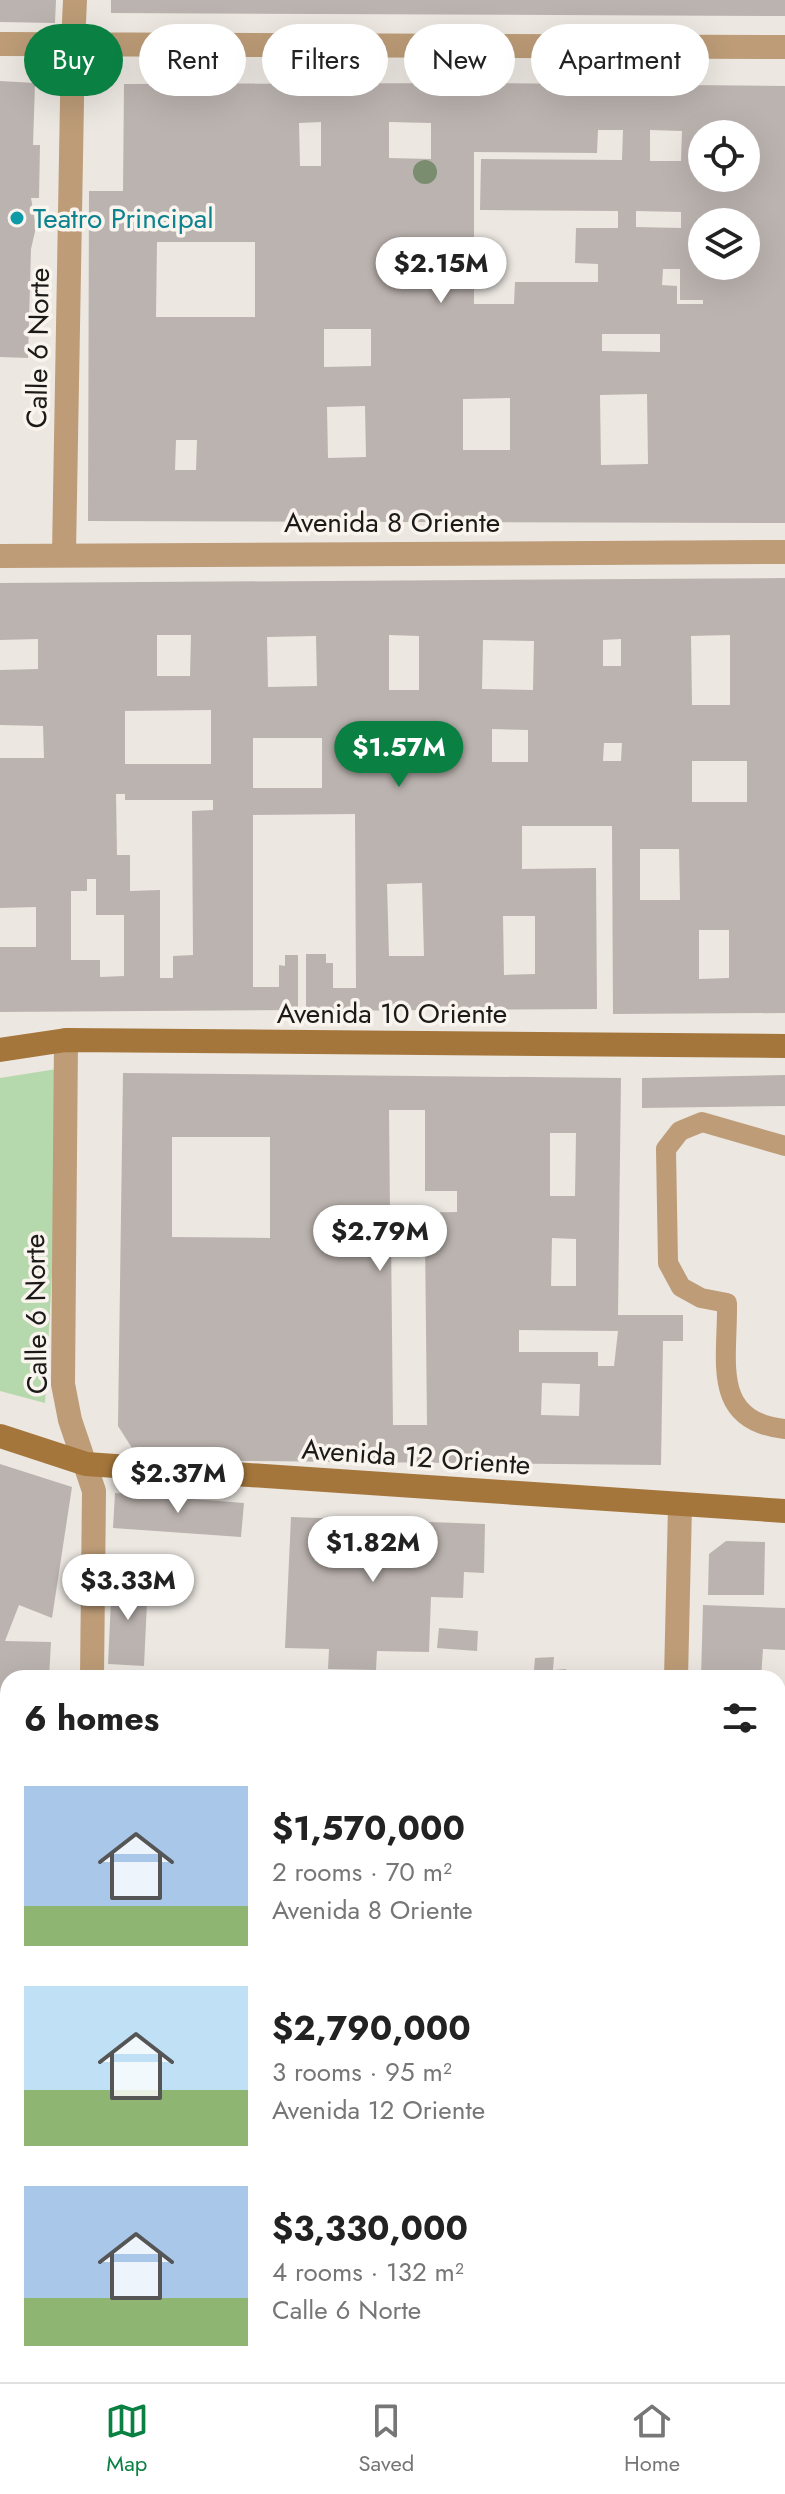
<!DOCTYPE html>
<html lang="en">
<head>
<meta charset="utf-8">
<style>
	:root { --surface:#fff; --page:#f2f2f2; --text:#222; --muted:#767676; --line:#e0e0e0; --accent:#0b8043 }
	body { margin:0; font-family:Jost,sans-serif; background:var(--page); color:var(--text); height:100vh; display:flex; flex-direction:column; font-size:30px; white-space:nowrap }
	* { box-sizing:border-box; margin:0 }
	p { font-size:26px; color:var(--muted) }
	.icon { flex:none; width:44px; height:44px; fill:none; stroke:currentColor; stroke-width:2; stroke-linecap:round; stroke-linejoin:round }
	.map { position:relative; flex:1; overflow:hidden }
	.panel { position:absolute; left:0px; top:1670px; width:786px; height:712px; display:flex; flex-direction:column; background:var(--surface); border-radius:24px 24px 0 0; box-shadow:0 8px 32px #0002 }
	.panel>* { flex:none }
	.hud { position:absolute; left:24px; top:24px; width:738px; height:72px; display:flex; gap:16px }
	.fabs { position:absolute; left:688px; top:120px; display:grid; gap:16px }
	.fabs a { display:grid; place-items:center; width:72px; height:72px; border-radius:50%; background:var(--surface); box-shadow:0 8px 32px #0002; font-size:40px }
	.price { position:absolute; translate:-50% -68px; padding:0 18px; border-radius:28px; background:#fff; color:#222; font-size:26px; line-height:52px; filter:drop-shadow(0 2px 4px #0008) }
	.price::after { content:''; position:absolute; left:50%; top:48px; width:24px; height:18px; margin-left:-12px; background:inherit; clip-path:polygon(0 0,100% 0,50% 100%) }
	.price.on { background:var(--accent); color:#fff }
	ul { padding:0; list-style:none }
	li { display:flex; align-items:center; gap:24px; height:200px; padding:0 24px }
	li span { display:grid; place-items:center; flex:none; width:224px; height:160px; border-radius:0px; color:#555 }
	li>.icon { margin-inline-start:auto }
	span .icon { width:96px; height:96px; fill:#fffc; stroke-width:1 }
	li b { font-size:34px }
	h2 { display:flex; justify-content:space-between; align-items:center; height:96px; padding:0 24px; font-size:34px }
	.chip { padding:0 28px; border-radius:36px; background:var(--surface); box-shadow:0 8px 32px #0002; font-size:28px; line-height:72px }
	.chip.on { background:var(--accent); color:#fff }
	.tabs { display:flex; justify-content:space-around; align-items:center; height:112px; border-top:2px solid var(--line); background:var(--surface); font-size:22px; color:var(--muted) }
	.tabs a { display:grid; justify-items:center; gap:4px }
	.tabs .on { color:var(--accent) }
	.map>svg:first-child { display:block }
	.green { fill:#b5d8ac }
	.building { fill:#bbb3af; fill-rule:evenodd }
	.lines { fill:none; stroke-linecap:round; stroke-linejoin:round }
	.path { stroke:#aca8a4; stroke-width:5; stroke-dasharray:2 6; stroke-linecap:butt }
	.service { stroke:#bd9c77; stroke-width:20 }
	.pedestrian { stroke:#bd9c77; stroke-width:24 }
	.minor { stroke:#bd9c77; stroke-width:24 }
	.secondary { stroke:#a5763b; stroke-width:24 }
	.tree { fill:#7a8d6e }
	.culture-dot { fill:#0f9aa8; stroke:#faf4ee; stroke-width:3 }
	.labels { text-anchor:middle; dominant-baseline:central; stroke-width:7; stroke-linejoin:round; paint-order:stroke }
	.culture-label { font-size:28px; fill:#0d838f; stroke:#faf4ee; text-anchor:start }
	.street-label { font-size:28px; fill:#1c1a18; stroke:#faf4ee }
</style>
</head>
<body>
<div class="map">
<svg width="785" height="2382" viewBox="0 0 785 2382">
	<rect width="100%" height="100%" fill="#ece7e1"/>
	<path class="green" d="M63 1068 45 1403 0 1391V1078Z
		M0 2276H8V2374H180V2382H0Z"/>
	<path class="building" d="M0 0H56L55 23 0 22Z
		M111 0H785V16L111 13Z
		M0 81 35 83 33 145H40L39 198H31L36 227 31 249 28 358 0 357Z
		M475 83 785 86V523L88 521 89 191H123L124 84ZM321 122V166H300L299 123ZM389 122 431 123V159L389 158ZM598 130H623L622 160 481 159 480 210 618 211V228H576L575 263 598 264V282H515L514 304H474V152L597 153ZM650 130 682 131 681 161H650ZM702 134H746V178H702ZM636 211 681 212V228L636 227ZM702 222H746V266H702ZM157 242H255V317H156ZM663 269H680V300H703V304H677V286L662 285ZM324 329H371V366L324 367ZM602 334H660V352L602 351ZM647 394 648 464 601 465 600 395ZM510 398V450H463V399ZM365 406 366 457 328 458 327 407ZM176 440H197L196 470H175Z
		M785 578V1013L613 1014 612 826H522V869L596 868 597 1009 306 1011V954H326V963H333V988H356L355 814 253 815V987H279V965L285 966V955H298V1010L0 1012V947H36V907L0 908V758H44L43 726 0 725V670L38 669V639L0 640V583ZM157 635H191L190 676H157ZM389 635 419 636V690H389ZM730 635V705H692L691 636ZM316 636 317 686 268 687 267 637ZM621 639V666H603V640ZM483 640 534 641 533 690 482 689ZM211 710V764H125V711ZM395 729H421V750H394ZM492 729 528 730V762H492ZM253 738H322V788H253ZM604 743H622L621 761H603ZM692 761H747V802H692ZM116 794H125V800H213V810L192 811 193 955 173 956V978H160V890L130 891V855H117ZM640 849H679L680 900H640ZM87 879H96V915H124V976L100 977V960H71V891H87ZM422 883 424 956H389L387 884ZM503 916H535V974L504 975ZM699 930H729V978L699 979Z
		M123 1073 621 1078 618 1315H683V1341H663L661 1465 159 1460 132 1448 118 1426ZM389 1110H425V1191H457V1212L390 1213ZM550 1133H576L575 1196H550ZM172 1137H270V1238L172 1237ZM425 1236 427 1425H393L391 1237ZM552 1238 576 1239V1286H551ZM519 1330 618 1331 614 1366H598V1352H519ZM542 1383 580 1384 579 1416 541 1415Z
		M785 1075V1106L642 1108V1078Z
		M0 1464 72 1487 52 1618 19 1605 5 1641 51 1642 49 1678H8V1728L0 1727Z
		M115 1493 244 1503 241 1537 113 1528Z
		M291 1517 485 1524 484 1573 464 1572 463 1598 431 1597 429 1652 377 1651 376 1670 328 1669 329 1649 285 1648Z
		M726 1541 765 1542 764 1595H708L709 1554Z
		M112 1579 148 1581 144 1666 108 1664Z
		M703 1605 785 1608V1650L763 1649 761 1678H701Z
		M439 1628 478 1631 477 1651 437 1648Z
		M554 1657 553 1670 566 1669V1678H464V1670H534L535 1658Z
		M778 1693H785V1757H778Z
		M778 1775H785V1817H778Z
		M778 1865H785V1889H778Z
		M778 1938H785V1984H778Z
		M778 2142H785V2240H778Z
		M778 2297H785V2366L778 2365Z
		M226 2374H280L279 2382 225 2381Z
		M289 2374H333V2382H288Z
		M478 2374H529V2377L479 2379Z
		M537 2374H562V2382H537Z
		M607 2374H750L749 2382 607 2377Z"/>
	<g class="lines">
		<path class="path" d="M71 2374V2382"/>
		<path class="service" d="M785 1146 702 1122 680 1131 666 1149 668 1263 681 1287 701 1298 727 1303C728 1361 710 1421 785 1429"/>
		<path class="pedestrian" d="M64 553 73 44"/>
		<path class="minor" d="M0 44 785 47
			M73 44 75 0
			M0 556 785 552
			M66 1040 63 1384 70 1420 94 1491 92 1678
			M676 1678 680 1506
			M0 1768H8
			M0 2009 8 2010
			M778 2021H785
			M0 2257H8
			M778 2260H785
			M187 2374V2382"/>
		<path class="secondary" d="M0 1050 66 1040 785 1046
			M0 1436 86 1464 785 1511"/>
	</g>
	<circle class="tree" cx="425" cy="172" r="12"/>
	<circle class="culture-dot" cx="17" cy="218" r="8"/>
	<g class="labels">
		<g class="culture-label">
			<text x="33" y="218">Teatro Principal</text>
		</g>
		<g class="street-label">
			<text transform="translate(38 348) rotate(-89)">Calle 6 Norte</text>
			<text x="392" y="522">Avenida 8 Oriente</text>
			<text x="392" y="1013">Avenida 10 Oriente</text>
			<text transform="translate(36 1314) rotate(-91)">Calle 6 Norte</text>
			<text transform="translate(416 1457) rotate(4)">Avenida 12 Oriente</text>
		</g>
	</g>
</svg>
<div class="fabs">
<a><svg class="icon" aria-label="locate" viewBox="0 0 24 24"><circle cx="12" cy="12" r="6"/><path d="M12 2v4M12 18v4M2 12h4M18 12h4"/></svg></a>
<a><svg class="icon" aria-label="layers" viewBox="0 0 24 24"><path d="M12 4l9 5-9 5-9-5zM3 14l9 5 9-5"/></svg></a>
</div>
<b class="price" style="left:441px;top:305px">$2.15M</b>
<b class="price on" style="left:399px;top:789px">$1.57M</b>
<b class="price" style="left:380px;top:1273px">$2.79M</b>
<b class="price" style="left:178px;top:1515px">$2.37M</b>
<b class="price" style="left:373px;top:1584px">$1.82M</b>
<b class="price" style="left:128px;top:1622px">$3.33M</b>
<div class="hud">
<a class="chip on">Buy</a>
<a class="chip">Rent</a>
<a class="chip">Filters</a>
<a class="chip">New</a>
<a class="chip">Apartment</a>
</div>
<section class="panel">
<h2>6 homes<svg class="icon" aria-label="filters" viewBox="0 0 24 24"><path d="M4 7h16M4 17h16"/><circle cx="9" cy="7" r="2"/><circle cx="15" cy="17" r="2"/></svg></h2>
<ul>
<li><span style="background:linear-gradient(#a9c7e8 75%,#8fb573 0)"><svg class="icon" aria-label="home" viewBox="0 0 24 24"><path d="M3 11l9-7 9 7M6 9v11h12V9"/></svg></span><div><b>$1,570,000</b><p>2 rooms · 70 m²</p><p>Avenida 8 Oriente</p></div></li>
<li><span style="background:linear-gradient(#bfe0f5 65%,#8fb573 0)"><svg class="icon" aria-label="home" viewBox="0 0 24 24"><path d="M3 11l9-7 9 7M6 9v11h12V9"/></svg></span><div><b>$2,790,000</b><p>3 rooms · 95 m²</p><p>Avenida 12 Oriente</p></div></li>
<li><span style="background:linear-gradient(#a9c7e8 70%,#8fb573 0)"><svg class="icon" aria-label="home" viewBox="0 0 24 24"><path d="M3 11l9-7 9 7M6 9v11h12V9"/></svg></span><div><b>$3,330,000</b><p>4 rooms · 132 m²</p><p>Calle 6 Norte</p></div></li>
</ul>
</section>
</div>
<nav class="tabs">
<a class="on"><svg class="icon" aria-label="map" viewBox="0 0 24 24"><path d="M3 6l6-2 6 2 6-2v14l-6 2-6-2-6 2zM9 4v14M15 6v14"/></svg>Map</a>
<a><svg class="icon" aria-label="saved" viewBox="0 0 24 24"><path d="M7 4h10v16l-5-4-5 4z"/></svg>Saved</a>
<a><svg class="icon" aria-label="home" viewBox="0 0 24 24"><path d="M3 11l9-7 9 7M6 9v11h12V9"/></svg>Home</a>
</nav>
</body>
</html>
